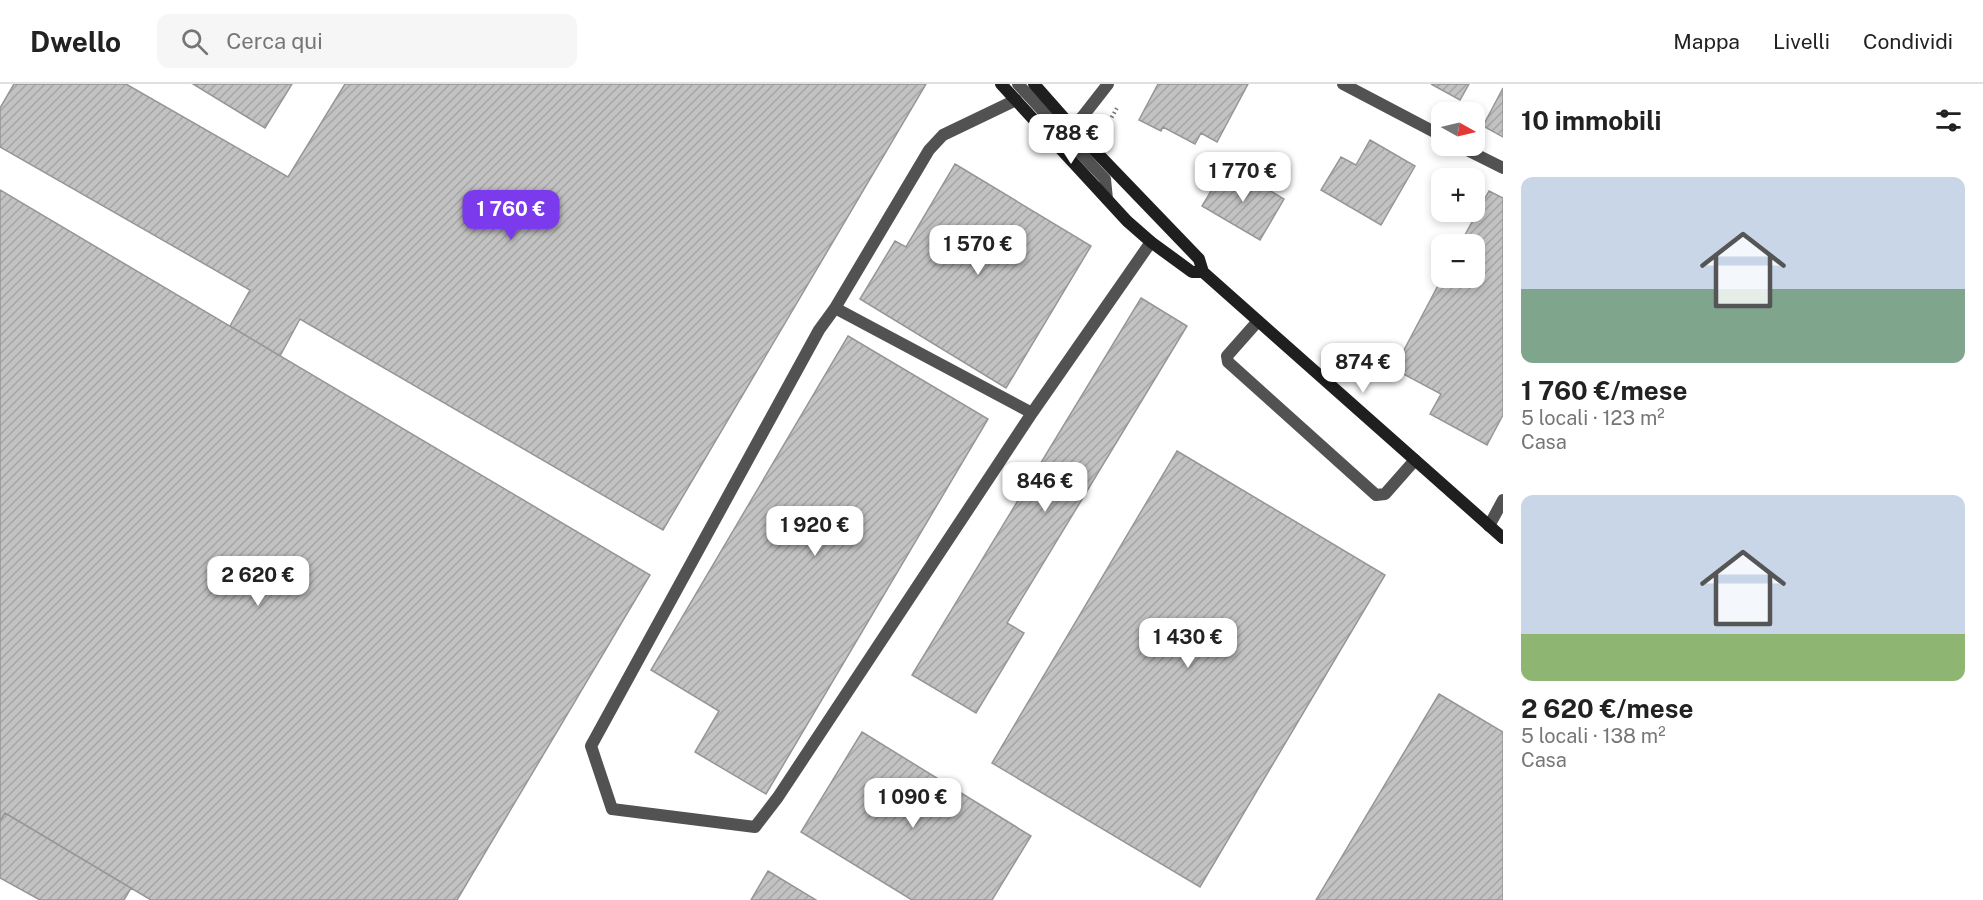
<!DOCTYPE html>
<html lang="it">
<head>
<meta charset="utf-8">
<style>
	:root { --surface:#fff; --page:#f6f6f6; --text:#222; --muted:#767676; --line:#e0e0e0; --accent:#7c3aed }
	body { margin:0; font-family:"Public Sans",sans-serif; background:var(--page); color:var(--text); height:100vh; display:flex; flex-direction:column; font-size:22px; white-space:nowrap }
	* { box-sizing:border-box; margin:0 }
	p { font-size:20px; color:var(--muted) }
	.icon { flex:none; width:33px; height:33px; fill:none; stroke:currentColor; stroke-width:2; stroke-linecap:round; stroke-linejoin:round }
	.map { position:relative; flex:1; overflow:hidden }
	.sheet { display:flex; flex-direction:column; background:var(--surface); width:480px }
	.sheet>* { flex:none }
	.needle { width:39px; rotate:98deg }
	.fabs { position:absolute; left:1431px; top:18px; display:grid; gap:12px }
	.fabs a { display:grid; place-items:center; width:54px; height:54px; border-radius:12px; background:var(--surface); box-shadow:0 3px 9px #0003; font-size:30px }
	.price { position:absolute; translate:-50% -51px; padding:0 14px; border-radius:12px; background:#fff; color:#222; font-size:20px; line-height:39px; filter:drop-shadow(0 2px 3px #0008) }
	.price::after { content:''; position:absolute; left:50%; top:36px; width:18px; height:14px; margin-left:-9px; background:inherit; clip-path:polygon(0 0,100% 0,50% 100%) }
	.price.on { background:var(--accent); color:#fff }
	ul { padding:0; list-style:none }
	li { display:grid; align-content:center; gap:12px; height:318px; padding:0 18px }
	li span { display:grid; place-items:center; height:186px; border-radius:12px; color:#555 }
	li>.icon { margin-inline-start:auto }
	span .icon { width:108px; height:108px; fill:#fffc; stroke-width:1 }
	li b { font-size:26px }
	h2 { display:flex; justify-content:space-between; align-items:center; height:72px; padding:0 18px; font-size:26px }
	header { display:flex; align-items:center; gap:36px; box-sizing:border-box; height:84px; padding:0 30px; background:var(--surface); border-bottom:2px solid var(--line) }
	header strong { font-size:28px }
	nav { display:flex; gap:33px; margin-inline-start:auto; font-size:21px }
	.search { width:420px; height:54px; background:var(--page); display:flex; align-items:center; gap:15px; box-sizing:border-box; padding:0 21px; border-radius:12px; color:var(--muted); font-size:22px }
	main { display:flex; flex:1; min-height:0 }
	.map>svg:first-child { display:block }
	.building { fill:url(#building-hatch); stroke:#969696; stroke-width:1.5 }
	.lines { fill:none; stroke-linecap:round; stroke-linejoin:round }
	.path { stroke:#747474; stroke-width:4; stroke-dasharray:1.5 3; stroke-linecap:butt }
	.lane { stroke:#525252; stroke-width:12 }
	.street { stroke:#525252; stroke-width:12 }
	.secondary { stroke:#1f1f1f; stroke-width:12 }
</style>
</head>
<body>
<header>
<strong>Dwello</strong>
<div class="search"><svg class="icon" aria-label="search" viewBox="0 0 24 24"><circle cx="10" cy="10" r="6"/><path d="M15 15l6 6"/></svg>Cerca qui</div>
<nav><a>Mappa</a><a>Livelli</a><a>Condividi</a></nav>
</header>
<main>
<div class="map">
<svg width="1503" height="816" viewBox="0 0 1503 816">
	<defs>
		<pattern id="building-hatch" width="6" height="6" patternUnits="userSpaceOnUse" patternTransform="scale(1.5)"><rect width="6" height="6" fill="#c2c2c2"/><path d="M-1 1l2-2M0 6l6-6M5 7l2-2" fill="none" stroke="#a5a5a5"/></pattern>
	</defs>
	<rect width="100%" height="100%" fill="#fff"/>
	<path class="building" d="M14 0H126L288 93 345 0H926L663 446 300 235 280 272 230 242 250 206 0 63V24Z
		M193 0H292L265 44Z
		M1158 0H1248L1217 58 1201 49 1195 60 1163 43 1161 47 1139 36Z
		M1431 0H1469L1460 16Z
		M1503 4V53L1483 42Z
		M1370 56 1415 82 1381 141 1321 106 1341 73 1356 81Z
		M955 80 1091 162 1006 304 860 215 895 157 906 163Z
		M1227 81 1284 115 1260 156 1202 122Z
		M0 106 650 491 457 816H151L5 729 0 737Z
		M1489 107 1503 114V331L1487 361 1430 330 1441 310 1394 285 1442 194H1474V160H1460Z
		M1141 214 1187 242 1007 539 1024 549 976 629 912 591Z
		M848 252 988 335 766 710 695 668 719 627 651 586Z
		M1177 367 1385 491 1200 803 992 679Z
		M1439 610 1503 648V816H1316Z
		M862 648 1031 752 992 816H912L801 748Z
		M5 729 131 804 124 816H40L0 794V737Z
		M768 787 816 816H751Z"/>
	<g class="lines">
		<path class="path" d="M1105 50 1108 40 1118 22"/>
		<path class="lane" d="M1016 16 943 51 929 66 835 224 819 246 591 662 612 725 755 743 778 713 1032 329 1151 158
			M835 224 1032 329
			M1258 237 1227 272 1228 278 1376 411 1385 410 1415 376"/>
		<path class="street" d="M1018 0 1052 37 1072 43
			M1343 0 1442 52
			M1072 43V60L1105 95 1107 115
			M1072 43 1083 32 1108 0
			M1459 62 1503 84
			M1489 442 1503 416"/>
		<path class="secondary" d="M1001 0 1127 137 1151 158 1192 188H1203
			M1034 0 1072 43 1199 175 1203 188 1503 454"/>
	</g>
</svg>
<div class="fabs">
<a><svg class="needle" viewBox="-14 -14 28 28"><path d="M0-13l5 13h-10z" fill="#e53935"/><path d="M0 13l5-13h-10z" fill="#767676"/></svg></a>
<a>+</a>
<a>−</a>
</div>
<b class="price" style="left:1071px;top:81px">788 €</b>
<b class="price" style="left:1243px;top:119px">1 770 €</b>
<b class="price on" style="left:511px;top:157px">1 760 €</b>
<b class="price" style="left:978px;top:192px">1 570 €</b>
<b class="price" style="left:1363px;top:310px">874 €</b>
<b class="price" style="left:1045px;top:429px">846 €</b>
<b class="price" style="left:815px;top:473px">1 920 €</b>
<b class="price" style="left:258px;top:523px">2 620 €</b>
<b class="price" style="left:1188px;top:585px">1 430 €</b>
<b class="price" style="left:913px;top:745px">1 090 €</b>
</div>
<section class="sheet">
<h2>10 immobili<svg class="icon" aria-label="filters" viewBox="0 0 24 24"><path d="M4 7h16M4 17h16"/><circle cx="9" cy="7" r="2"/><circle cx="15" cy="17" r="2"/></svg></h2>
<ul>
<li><span style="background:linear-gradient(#c9d6e8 60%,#7fa58c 0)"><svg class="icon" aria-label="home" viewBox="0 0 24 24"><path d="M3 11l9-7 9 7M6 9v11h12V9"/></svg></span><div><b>1 760 €/mese</b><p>5 locali · 123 m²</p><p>Casa</p></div></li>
<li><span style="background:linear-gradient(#c9d6e8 75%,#8fb573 0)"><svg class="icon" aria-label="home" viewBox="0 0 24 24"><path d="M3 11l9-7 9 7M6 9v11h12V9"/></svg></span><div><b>2 620 €/mese</b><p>5 locali · 138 m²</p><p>Casa</p></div></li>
</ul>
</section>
</main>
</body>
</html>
